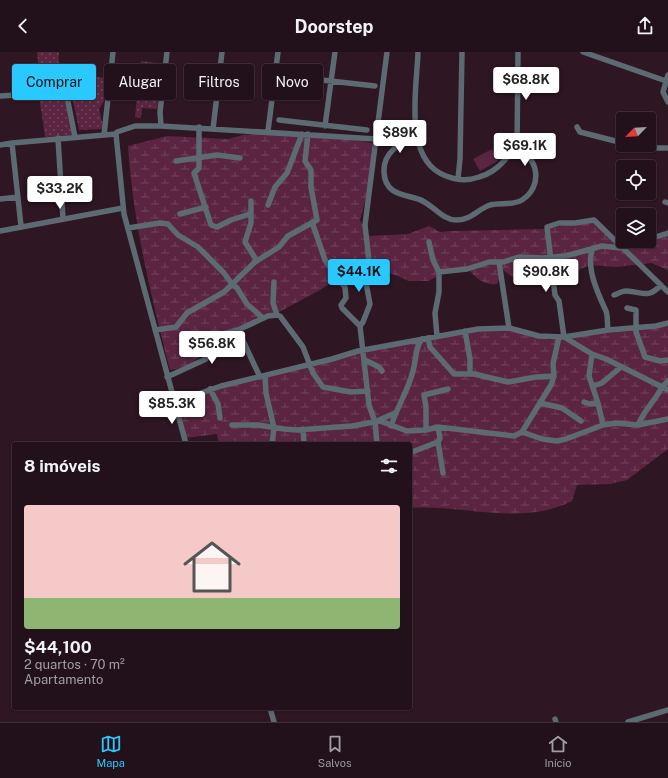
<!DOCTYPE html>
<html lang="pt">
<head>
<meta charset="utf-8">
<style>
	:root { --surface:#22101a; --page:#2a1923; --text:#f1f3f6; --muted:#a29da2; --line:#3f3039; --accent:#29c8ff }
	body { margin:0; font-family:"Public Sans",sans-serif; background:var(--page); color:var(--text); height:100vh; display:flex; flex-direction:column; font-size:15px; white-space:nowrap }
	* { box-sizing:border-box; margin:0 }
	p { font-size:13px; color:var(--muted) }
	.icon { flex:none; width:22px; height:22px; fill:none; stroke:currentColor; stroke-width:2; stroke-linecap:round; stroke-linejoin:round }
	.map { position:relative; flex:1; overflow:hidden }
	.side { position:absolute; left:12px; top:390px; width:400px; height:268px; display:flex; flex-direction:column; background:var(--surface); border-radius:4px; box-shadow:0 1px 3px #0004,0 0 0 1px var(--line) }
	.side>* { flex:none }
	.banner { position:absolute; left:12px; top:12px; width:400px; height:36px; display:flex; gap:8px }
	.needle { width:26px; rotate:245deg }
	.buttons { position:absolute; left:616px; top:60px; display:grid; gap:8px }
	.buttons a { display:grid; place-items:center; width:40px; height:40px; border-radius:4px; background:var(--surface); box-shadow:0 1px 3px #0004,0 0 0 1px var(--line); font-size:20px }
	.price { position:absolute; translate:-50% -34px; padding:0 9px; border-radius:4px; background:#fff; color:#222; font-size:13px; line-height:26px; filter:drop-shadow(0 1px 2px #0008) }
	.price::after { content:''; position:absolute; left:50%; top:24px; width:12px; height:9px; margin-left:-6px; background:inherit; clip-path:polygon(0 0,100% 0,50% 100%) }
	.price.on { background:var(--accent); color:#111 }
	ul { padding:0; list-style:none }
	li { display:grid; align-content:center; gap:8px; height:212px; padding:0 12px }
	li span { display:grid; place-items:center; height:124px; border-radius:4px; color:#555 }
	li>.icon { margin-inline-start:auto }
	span .icon { width:72px; height:72px; fill:#fffc; stroke-width:1 }
	li b { font-size:17px }
	h2 { display:flex; justify-content:space-between; align-items:center; height:48px; padding:0 12px; font-size:17px }
	.chip { padding:0 14px; border-radius:4px; background:var(--surface); box-shadow:0 1px 3px #0004,0 0 0 1px var(--line); font-size:14px; line-height:36px }
	.chip.on { background:var(--accent); color:#111 }
	header { display:flex; justify-content:space-between; align-items:center; height:52px; padding:0 12px; background:var(--surface); font-size:18px; font-weight:700 }
	.tab-bar { display:flex; justify-content:space-around; align-items:center; height:56px; border-top:1px solid var(--line); background:var(--surface); font-size:11px; color:var(--muted) }
	.tab-bar a { display:grid; justify-items:center; gap:2px }
	.tab-bar .on { color:var(--accent) }
	.map>svg:first-child { display:block }
	.grass { fill:url(#grass-dots) }
	.wetland { fill:url(#wetland-marsh) }
	.park { fill:#5b2541 }
	.lines { fill:none; stroke-linecap:round; stroke-linejoin:round }
	.minor { stroke:#5c6a71; stroke-width:5.5 }
</style>
</head>
<body>
<header><svg class="icon" aria-label="back" viewBox="0 0 24 24"><path d="M15 5l-7 7 7 7"/></svg>Doorstep<svg class="icon" aria-label="share" viewBox="0 0 24 24"><path d="M12 15V3M7 8l5-5 5 5M5 13v7h14v-7"/></svg></header>
<div class="map">
<svg width="668" height="670" viewBox="0 0 668 670">
	<defs>
		<pattern id="grass-dots" width="8" height="8" patternUnits="userSpaceOnUse"><rect width="8" height="8" fill="#5b2541"/><path d="M2 2h.1M6 6h.1" fill="none" stroke="#72435c" stroke-width="1.8" stroke-linecap="round"/></pattern>
		<pattern id="wetland-marsh" width="20" height="14" patternUnits="userSpaceOnUse"><rect width="20" height="14" fill="#5b2541"/><path d="M1 5h8M5 5V1M11 12h8M15 12V8" fill="none" stroke="#72435c"/></pattern>
	</defs>
	<rect width="100%" height="100%" fill="#2e1622"/>
	<path class="grass" d="M37 0H59C58 13 60 24 58 37L41 38Z
		M141 9 163 12 157 57 142 56 141 66 135 65Z
		M85 24 107 26 104 49 99 57 104 77 79 78 70 34 84 35Z
		M60 41 64 44 72 83 45 85 39 43Z"/>
	<path class="wetland" d="M267 81 341 86 372 91 370 130 360 168 368 184 408 182 429 174 440 180 450 179 543 177 591 169 616 193 619 198 668 183V218L651 211 616 215 590 213 560 226 522 227 514 226 503 218 497 232C485 233 478 228 470 219L444 221 428 229H409L383 218 359 217 348 220 320 238 253 274 207 293C202 308 185 316 170 318 151 245 133 170 128 94L167 84 228 87 243 83Z
		M668 272V397L627 428 610 432 577 433 572 449C521 475 463 452 410 456V392H219L217 382 186 386 176 350C255 324 337 305 418 288L413 319 393 366 391 379C396 361 406 345 412 327 417 314 417 301 423 288L477 278 509 277 549 288Z"/>
	<path class="park" d="M492 97 498 109 480 119 473 107Z"/>
	<g class="lines">
		<path class="minor" d="M583 0 666 29
			M668 23 663 40 668 50
			M286 24 375 34
			M0 44 66 40 75 85
			M279 68 367 78
			M161 74 160 60 167 0
			M325 74 335 0
			M199 75V116L194 121 211 173 217 175 231 168 250 162
			M577 75 580 80 623 91
			M213 77 222 0
			M268 79 278 0
			M104 83 113 0
			M416 85C400 91 383 100 384 120 385 142 402 142 418 147 432 151 442 169 457 168 471 168 478 157 490 153 501 150 512 154 522 148 543 135 539 105 517 97 511 99 508 104 504 109 498 116 488 123 479 125 468 129 456 128 446 124 402 108 417 36 418 0
			M58 86 63 167
			M12 91 116 82
			M0 93 12 91 21 174
			M629 93 639 96H668
			M517 97 518 0
			M176 109 217 103 240 106
			M458 127 460 107 462 0
			M0 147 18 145
			M251 149V171L245 190 257 209
			M665 150 668 151
			M268 153 275 135 287 121 302 82
			M180 162 206 155
			M312 170 325 208 345 235 346 246 341 253 342 256 360 274
			M128 176 160 171 168 172 178 183 198 195 224 221 232 232 237 236 247 252 263 266
			M0 179 123 156
			M649 187 668 181
			M429 190 433 208 439 220V240L435 261 437 284
			M593 196C585 214 598 242 606 259 608 264 607 272 608 278
			M499 210 509 276
			M439 220 467 217 489 210H503L519 205 543 206 566 204 602 194 621 196 642 189
			M274 230 273 251 277 263 280 264 303 295 313 321 323 335 351 340 368 339
			M614 243C617 242 622 239 626 239 642 239 647 248 661 233
			M627 256 636 258V280L645 305 660 309 668 308
			M155 278 176 275 187 261 224 240 255 210 279 195 288 184 317 168 311 135V118L305 109 308 82
			M238 278 260 325
			M465 279 470 307V322
			M428 286 430 295 454 322H474L508 330 536 325 554 324
			M592 302 589 324 598 351
			M365 308 379 315 382 319
			M265 324 266 341 274 376 272 392
			M167 325 206 307 212 288 215 284 238 278 268 264 277 263
			M668 329 662 335 668 338
			M593 334 602 331 621 315
			M210 337 218 352 220 366
			M175 350 221 334 332 307 358 299 478 277 509 276 539 284 564 285 608 278 656 274 668 271
			M584 350 590 352 598 351 603 373
			M540 351 562 356 581 369
			M377 369 395 361
			M232 373H258L284 377 297 378 352 374 380 369 407 379 426 378 438 375 514 384 522 380 551 333 554 324 553 312 559 285
			M638 373C644 358 655 349 662 335L606 307 592 302 564 285 559 249 555 243 547 175 559 171H575L594 168 668 240
			M391 374C397 355 408 339 413 319 416 309 415 295 422 287
			M438 375 440 386 438 390 443 421
			M303 377 304 392
			M426 378V355L424 343 448 337
			M522 380 542 387 557 389 566 387 603 373 616 371 638 373 668 367
			M186 392 124 162 116 82 117 80 135 74H161L376 87
			M377 392 375 370 369 353 360 274 363 270 370 252 366 231 370 218 365 173 387 0
			M412 400 438 390
			M270 656 274 670
			M555 667 556 670
			M628 670 668 658"/>
	</g>
</svg>
<div class="buttons">
<a><svg class="needle" viewBox="-14 -14 28 28"><path d="M0-13l5 13h-10z" fill="#e53935"/><path d="M0 13l5-13h-10z" fill="#a29da2"/></svg></a>
<a><svg class="icon" aria-label="locate" viewBox="0 0 24 24"><circle cx="12" cy="12" r="6"/><path d="M12 2v4M12 18v4M2 12h4M18 12h4"/></svg></a>
<a><svg class="icon" aria-label="layers" viewBox="0 0 24 24"><path d="M12 4l9 5-9 5-9-5zM3 14l9 5 9-5"/></svg></a>
</div>
<b class="price" style="left:526px;top:49px">$68.8K</b>
<b class="price" style="left:400px;top:102px">$89K</b>
<b class="price" style="left:525px;top:115px">$69.1K</b>
<b class="price" style="left:60px;top:158px">$33.2K</b>
<b class="price on" style="left:359px;top:241px">$44.1K</b>
<b class="price" style="left:546px;top:241px">$90.8K</b>
<b class="price" style="left:212px;top:313px">$56.8K</b>
<b class="price" style="left:172px;top:373px">$85.3K</b>
<div class="banner">
<a class="chip on">Comprar</a>
<a class="chip">Alugar</a>
<a class="chip">Filtros</a>
<a class="chip">Novo</a>
</div>
<section class="side">
<h2>8 imóveis<svg class="icon" aria-label="filters" viewBox="0 0 24 24"><path d="M4 7h16M4 17h16"/><circle cx="9" cy="7" r="2"/><circle cx="15" cy="17" r="2"/></svg></h2>
<ul>
<li><span style="background:linear-gradient(#f6c9c9 75%,#8fb573 0)"><svg class="icon" aria-label="home" viewBox="0 0 24 24"><path d="M3 11l9-7 9 7M6 9v11h12V9"/></svg></span><div><b>$44,100</b><p>2 quartos · 70 m²</p><p>Apartamento</p></div></li>
</ul>
</section>
</div>
<nav class="tab-bar">
<a class="on"><svg class="icon" aria-label="map" viewBox="0 0 24 24"><path d="M3 6l6-2 6 2 6-2v14l-6 2-6-2-6 2zM9 4v14M15 6v14"/></svg>Mapa</a>
<a><svg class="icon" aria-label="saved" viewBox="0 0 24 24"><path d="M7 4h10v16l-5-4-5 4z"/></svg>Salvos</a>
<a><svg class="icon" aria-label="home" viewBox="0 0 24 24"><path d="M3 11l9-7 9 7M6 9v11h12V9"/></svg>Início</a>
</nav>
</body>
</html>
